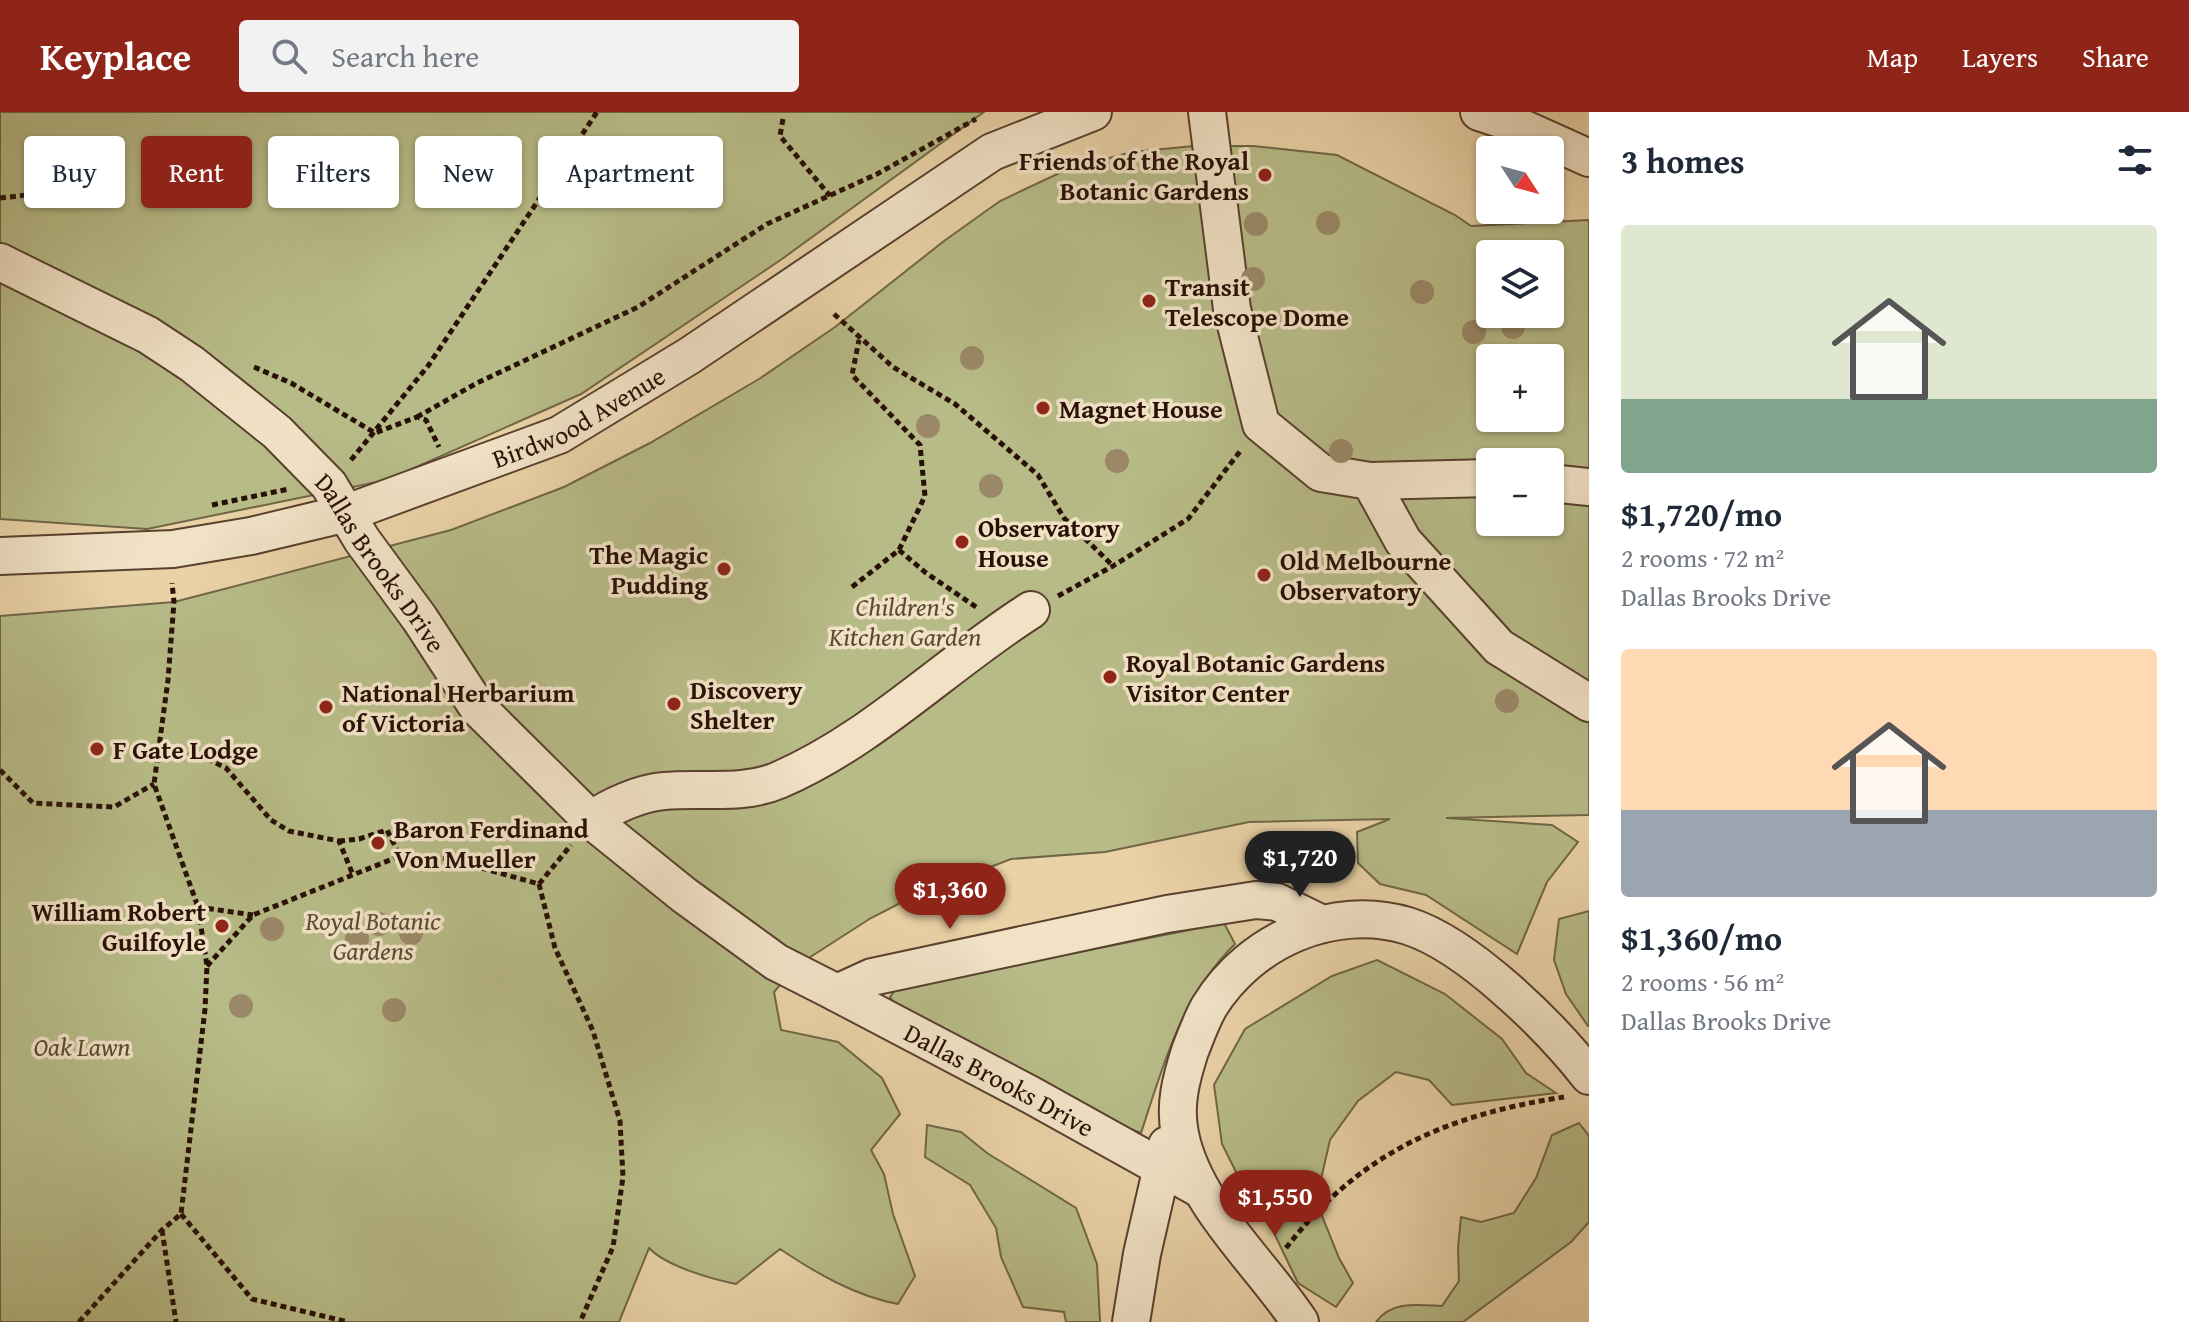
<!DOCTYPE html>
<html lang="en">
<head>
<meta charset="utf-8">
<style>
	:root { --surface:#fff; --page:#f2f2f3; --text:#1f2937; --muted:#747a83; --accent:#8f2418 }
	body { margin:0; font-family:"Gentium Book Plus",serif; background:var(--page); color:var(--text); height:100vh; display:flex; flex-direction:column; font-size:30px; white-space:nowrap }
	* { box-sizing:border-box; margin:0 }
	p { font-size:26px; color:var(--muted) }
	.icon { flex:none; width:44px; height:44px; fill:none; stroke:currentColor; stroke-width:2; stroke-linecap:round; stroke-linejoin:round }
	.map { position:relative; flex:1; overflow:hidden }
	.details { display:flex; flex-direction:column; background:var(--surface); width:600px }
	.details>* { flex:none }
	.top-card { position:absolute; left:24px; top:24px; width:760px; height:72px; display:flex; gap:16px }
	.needle { width:52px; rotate:126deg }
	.fabs { position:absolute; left:1476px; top:24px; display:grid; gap:16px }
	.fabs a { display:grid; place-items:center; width:88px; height:88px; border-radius:8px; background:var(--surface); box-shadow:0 2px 6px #0004; font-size:40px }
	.price { position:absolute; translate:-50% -68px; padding:0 18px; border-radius:28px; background:var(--accent); color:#fff; font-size:26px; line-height:52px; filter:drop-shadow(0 2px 4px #0008) }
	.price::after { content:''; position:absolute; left:50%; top:48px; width:24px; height:18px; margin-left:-12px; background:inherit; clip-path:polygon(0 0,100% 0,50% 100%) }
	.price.selected { background:#222; color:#fff }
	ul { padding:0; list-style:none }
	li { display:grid; align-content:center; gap:16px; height:424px; padding:0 32px }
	li span { display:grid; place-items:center; height:248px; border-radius:8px; color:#555 }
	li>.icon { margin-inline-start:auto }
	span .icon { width:144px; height:144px; fill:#fffc; stroke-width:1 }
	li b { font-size:34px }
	h2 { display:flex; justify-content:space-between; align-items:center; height:96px; padding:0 32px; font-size:34px }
	.pill { padding:0 28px; border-radius:8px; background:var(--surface); box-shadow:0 2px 6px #0004; font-size:28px; line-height:72px }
	.pill.selected { background:var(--accent); color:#fff }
	header { display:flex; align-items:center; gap:48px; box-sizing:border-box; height:112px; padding:0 40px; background:var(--accent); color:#fff }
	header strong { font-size:38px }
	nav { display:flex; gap:44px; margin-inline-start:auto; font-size:28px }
	.search { width:560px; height:72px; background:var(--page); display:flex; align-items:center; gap:20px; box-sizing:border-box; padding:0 28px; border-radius:8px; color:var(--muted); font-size:30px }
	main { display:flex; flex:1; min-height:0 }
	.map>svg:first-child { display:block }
	.green { fill:#b7bb87; stroke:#706646; stroke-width:2; fill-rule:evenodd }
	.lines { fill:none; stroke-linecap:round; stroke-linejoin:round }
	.minor-casing { stroke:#59402e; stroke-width:40 }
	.path { stroke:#291006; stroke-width:5; stroke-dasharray:6 4; stroke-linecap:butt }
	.minor { stroke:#f1e2c6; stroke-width:36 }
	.tree { fill:#9b8867 }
	.poi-dot { fill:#8f2418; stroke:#f1e2c6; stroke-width:3 }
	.labels { text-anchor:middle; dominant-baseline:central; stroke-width:7; stroke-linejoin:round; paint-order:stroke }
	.poi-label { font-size:26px; font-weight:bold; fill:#291006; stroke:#f1e2c6; text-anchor:start }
	.street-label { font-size:26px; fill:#291006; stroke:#f1e2c6 }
	.park-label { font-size:26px; font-style:italic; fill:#5b4c33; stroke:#f1e2c6 }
</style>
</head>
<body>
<header>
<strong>Keyplace</strong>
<div class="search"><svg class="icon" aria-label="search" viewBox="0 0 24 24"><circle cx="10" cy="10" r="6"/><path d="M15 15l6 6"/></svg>Search here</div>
<nav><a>Map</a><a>Layers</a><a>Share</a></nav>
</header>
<main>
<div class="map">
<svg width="1589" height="1210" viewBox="0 0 1589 1210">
	<rect width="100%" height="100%" fill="#ead2a7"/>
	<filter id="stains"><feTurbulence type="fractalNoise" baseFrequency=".0025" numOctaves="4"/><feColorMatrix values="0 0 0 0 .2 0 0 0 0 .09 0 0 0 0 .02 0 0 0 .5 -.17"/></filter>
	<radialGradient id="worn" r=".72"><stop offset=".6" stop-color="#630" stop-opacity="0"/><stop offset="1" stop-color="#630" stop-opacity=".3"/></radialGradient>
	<path class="green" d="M0 0H984L782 147 581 282 387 368 147 417 0 407Z
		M1194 34H1253L1337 43 1455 103 1471 114 1589 108V703L1446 706 1552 713 1578 730 1547 770 1517 842 1426 783 1380 772 1358 751 1357 720 1390 707 1249 710 1105 740 1011 747 910 786 871 806 804 849H800L774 880 781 918 838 930 882 966 900 1002 871 1038 884 1062 893 1102 915 1164 898 1192C855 1184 816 1161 780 1137L736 1172C711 1167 666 1154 649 1136L619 1210H0V504L174 490 451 418 564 375 650 331 759 267 835 215 944 129 1000 89 1068 57 1132 40ZM1490 142H1550V202H1490ZM1490 246H1550V306H1490ZM1490 350H1550V410H1490Z
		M1589 799V914H1588L1566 882 1554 848 1559 807Z
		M1224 811 1235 832C1181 885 1164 951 1141 1021L1118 1012 897 894 890 885 896 877Z
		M1377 848 1445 882 1502 927 1526 961 1556 981 1452 993 1429 968 1396 960 1358 989 1330 1028 1316 1089 1339 1146 1353 1171 1336 1195 1298 1171 1274 1121 1245 1078 1222 1032 1214 973 1245 917 1332 864Z
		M1579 1011 1589 1024V1110L1571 1130 1463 1210H1376C1392 1188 1419 1193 1442 1194L1459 1169 1458 1136 1461 1105 1481 1110 1514 1101 1536 1066 1552 1023Z
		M927 1013 961 1020 987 1041 1076 1096 1097 1152 1100 1210H1066L1064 1200 1023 1195 1001 1145 996 1116 970 1073 925 1045Z"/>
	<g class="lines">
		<defs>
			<g id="minor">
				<path d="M1207 0 1232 197 1261 312 1321 361 1370 369 1403 429 1499 535 1589 591"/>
				<path d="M1479 0 1509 10 1589 46"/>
				<path id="s1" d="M0 150 148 223 192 252 277 320 329 373 362 428 420 507 478 596 591 708 684 783 776 850 837 881 872 865 1167 802 1256 788 1277 790 1322 812"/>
				<path d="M1370 369 1490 366"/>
				<path d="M1550 371 1589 375"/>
				<path id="s2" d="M0 444 173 437 251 424 347 401 559 323 689 244 992 40 1093 0"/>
				<path d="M591 708C611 694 640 681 664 679 702 675 742 684 779 668 872 628 946 552 1031 498"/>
				<path id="s3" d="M837 881 1031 983 1200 1077"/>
				<path d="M1131 1210 1142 1142 1167 1033"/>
				<path d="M1300 1210C1261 1151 1194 1093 1180 1022 1174 993 1181 967 1190 939 1196 924 1201 909 1209 895 1249 829 1333 791 1408 814 1468 833 1550 914 1589 964"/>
			</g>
		</defs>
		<use href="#minor" class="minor-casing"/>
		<path class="path" d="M783 7 780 24 830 84
			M0 86 36 82 45 77 72 90
			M834 202 893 255 955 292 1038 363 1064 406 1113 454
			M254 255 291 271 375 321 417 305 426 308 439 335
			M417 305 477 271 638 195 767 112 877 62 976 7
			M351 348 428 254 597 0
			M212 393 289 377
			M899 438 926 461 979 497
			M852 475 899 438 925 384 920 333 852 263 859 228
			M1058 484 1113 454 1188 407 1241 338
			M158 639 202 644 226 656 271 708 289 719 339 729 353 763
			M0 658 33 691 114 695 154 672
			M339 729 359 727 387 718 400 744
			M539 772 555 836 593 919 620 1009 623 1065 613 1135 580 1210
			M539 772 571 733
			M198 795 253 803
			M207 854 253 803 400 744 449 747 539 772
			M181 1102 252 1187 348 1210
			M162 1118 176 1210
			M1286 1136C1360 1040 1447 1003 1564 985
			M79 1210 162 1118 181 1102 205 897 207 854 198 795 154 672 168 568 174 490 172 471"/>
		<use href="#minor" class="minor"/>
	</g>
	<g class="tree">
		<circle cx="1328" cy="111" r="12"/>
		<circle cx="1256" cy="112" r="12"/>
		<circle cx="1253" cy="167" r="12"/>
		<circle cx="1422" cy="180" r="12"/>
		<circle cx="1513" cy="215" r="12"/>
		<circle cx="1474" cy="220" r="12"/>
		<circle cx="972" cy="246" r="12"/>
		<circle cx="928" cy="314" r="12"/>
		<circle cx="1341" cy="339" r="12"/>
		<circle cx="1117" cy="349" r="12"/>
		<circle cx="991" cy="374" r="12"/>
		<circle cx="1507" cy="589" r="12"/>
		<circle cx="379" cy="812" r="12"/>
		<circle cx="272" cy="817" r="12"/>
		<circle cx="411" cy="821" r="12"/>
		<circle cx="357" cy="827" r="12"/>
		<circle cx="241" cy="894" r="12"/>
		<circle cx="394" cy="898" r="12"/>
	</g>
	<g class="poi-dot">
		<circle cx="1265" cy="63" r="8"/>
		<circle cx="1149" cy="189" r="8"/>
		<circle cx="1043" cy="296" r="8"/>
		<circle cx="962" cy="430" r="8"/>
		<circle cx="724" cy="457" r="8"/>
		<circle cx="1264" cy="463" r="8"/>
		<circle cx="1110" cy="565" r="8"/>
		<circle cx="674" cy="592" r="8"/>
		<circle cx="326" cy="595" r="8"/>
		<circle cx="97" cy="637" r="8"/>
		<circle cx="378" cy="731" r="8"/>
		<circle cx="222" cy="814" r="8"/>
	</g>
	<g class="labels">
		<g class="poi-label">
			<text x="1249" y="48" text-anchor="end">Friends of the Royal<tspan x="1249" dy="30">Botanic Gardens</tspan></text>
			<text x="1165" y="174">Transit<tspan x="1165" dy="30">Telescope Dome</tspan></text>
			<text x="1059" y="296">Magnet House</text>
			<text x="978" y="415">Observatory<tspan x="978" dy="30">House</tspan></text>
			<text x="708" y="442" text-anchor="end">The Magic<tspan x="708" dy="30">Pudding</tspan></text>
			<text x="1280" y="448">Old Melbourne<tspan x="1280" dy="30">Observatory</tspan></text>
			<text x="1126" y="550">Royal Botanic Gardens<tspan x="1126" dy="30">Visitor Center</tspan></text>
			<text x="690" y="577">Discovery<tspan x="690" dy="30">Shelter</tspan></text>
			<text x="342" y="580">National Herbarium<tspan x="342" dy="30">of Victoria</tspan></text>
			<text x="113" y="637">F Gate Lodge</text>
			<text x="394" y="716">Baron Ferdinand<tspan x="394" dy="30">Von Mueller</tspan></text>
			<text x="206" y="799" text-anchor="end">William Robert<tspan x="206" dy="30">Guilfoyle</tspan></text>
		</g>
		<g class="street-label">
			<text stroke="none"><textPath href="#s2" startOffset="602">Birdwood Avenue</textPath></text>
			<text stroke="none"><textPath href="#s1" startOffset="494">Dallas Brooks Drive</textPath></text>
			<text stroke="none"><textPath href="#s3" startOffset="184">Dallas Brooks Drive</textPath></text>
		</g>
		<g class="park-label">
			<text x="905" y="494">Children's<tspan x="905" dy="30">Kitchen Garden</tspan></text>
			<text x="373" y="808">Royal Botanic<tspan x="373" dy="30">Gardens</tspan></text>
			<text x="82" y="934">Oak Lawn</text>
		</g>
	</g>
	<rect width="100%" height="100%" filter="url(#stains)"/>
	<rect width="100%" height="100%" fill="url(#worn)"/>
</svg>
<div class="fabs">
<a><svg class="needle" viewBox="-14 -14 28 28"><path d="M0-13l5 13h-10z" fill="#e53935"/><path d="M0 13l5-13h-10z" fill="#747a83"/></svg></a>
<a><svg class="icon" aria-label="layers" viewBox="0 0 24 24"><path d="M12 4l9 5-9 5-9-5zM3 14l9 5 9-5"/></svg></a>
<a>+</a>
<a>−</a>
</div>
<b class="price selected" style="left:1300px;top:787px">$1,720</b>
<b class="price" style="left:950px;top:819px">$1,360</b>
<b class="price" style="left:1275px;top:1126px">$1,550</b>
<div class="top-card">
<a class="pill">Buy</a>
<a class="pill selected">Rent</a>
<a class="pill">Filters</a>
<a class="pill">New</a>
<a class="pill">Apartment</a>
</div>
</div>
<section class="details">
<h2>3 homes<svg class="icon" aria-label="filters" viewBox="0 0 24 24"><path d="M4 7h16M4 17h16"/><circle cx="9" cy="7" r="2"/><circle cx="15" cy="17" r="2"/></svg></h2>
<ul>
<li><span style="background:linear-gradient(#dfe7d0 70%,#7fa58c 0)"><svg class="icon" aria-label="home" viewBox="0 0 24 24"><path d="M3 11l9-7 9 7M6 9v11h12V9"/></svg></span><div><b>$1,720/mo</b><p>2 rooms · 72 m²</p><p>Dallas Brooks Drive</p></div></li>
<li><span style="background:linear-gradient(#ffd9b3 65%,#9aa5b1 0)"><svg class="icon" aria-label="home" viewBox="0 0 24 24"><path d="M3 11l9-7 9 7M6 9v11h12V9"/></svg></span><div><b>$1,360/mo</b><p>2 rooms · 56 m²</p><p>Dallas Brooks Drive</p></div></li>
</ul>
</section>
</main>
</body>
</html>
